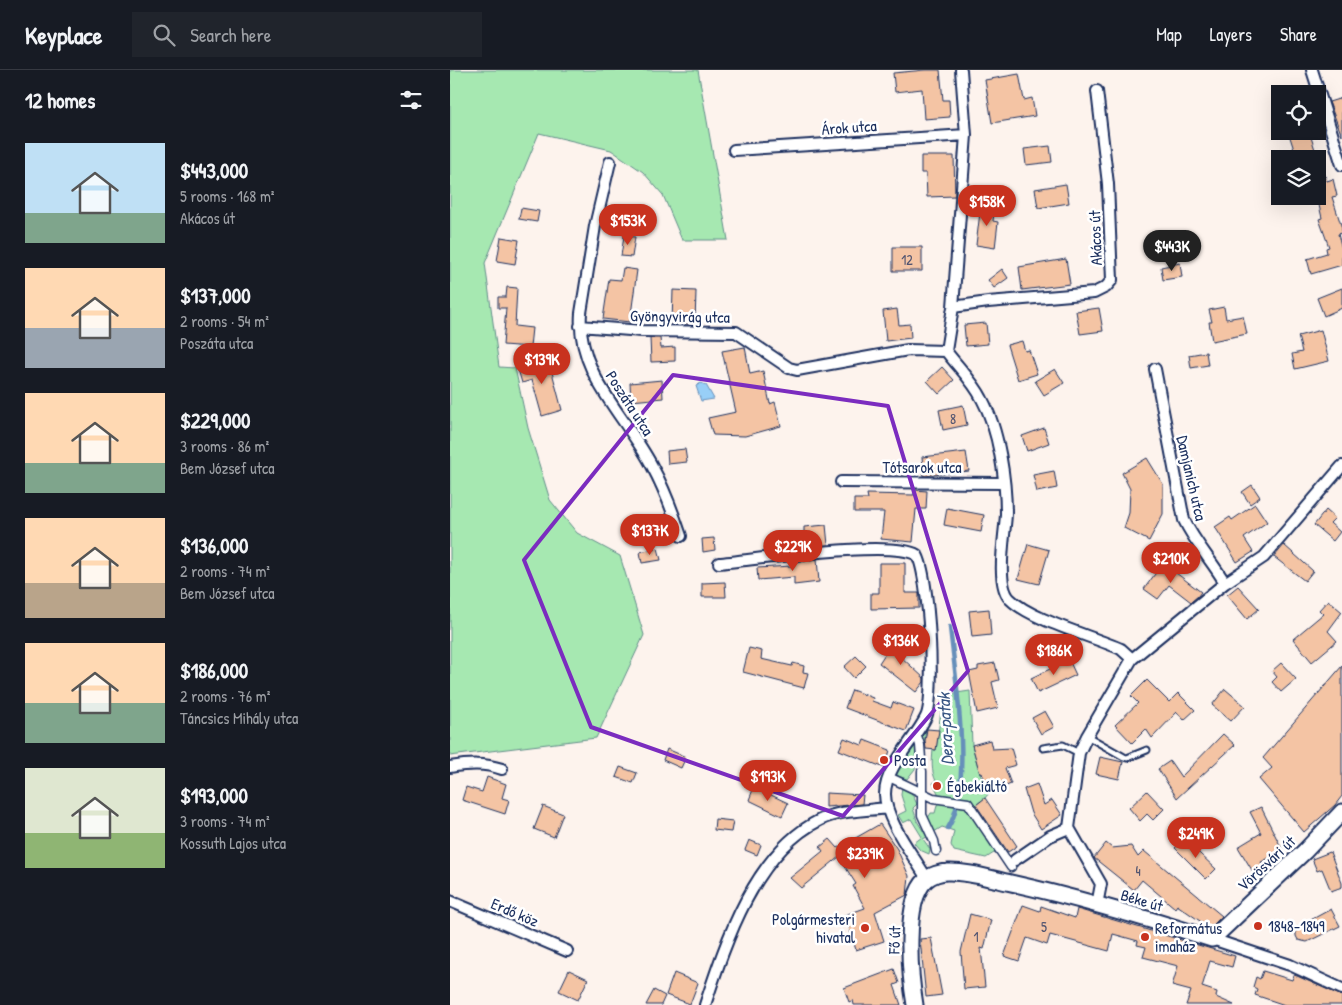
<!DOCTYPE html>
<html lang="en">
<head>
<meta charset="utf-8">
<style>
	:root { --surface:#171b24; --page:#20242c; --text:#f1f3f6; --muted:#9ea1a6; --line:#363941; --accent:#c8321e }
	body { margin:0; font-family:"Patrick Hand",sans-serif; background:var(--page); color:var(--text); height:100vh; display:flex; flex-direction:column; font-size:19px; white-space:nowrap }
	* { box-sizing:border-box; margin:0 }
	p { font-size:16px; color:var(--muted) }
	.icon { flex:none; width:28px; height:28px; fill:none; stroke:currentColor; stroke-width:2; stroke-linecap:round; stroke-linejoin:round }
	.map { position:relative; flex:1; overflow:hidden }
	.panel { display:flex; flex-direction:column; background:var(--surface); width:450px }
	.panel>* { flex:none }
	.buttons { position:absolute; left:821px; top:15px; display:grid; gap:10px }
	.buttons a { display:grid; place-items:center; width:55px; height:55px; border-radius:0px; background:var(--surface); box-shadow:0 5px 20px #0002; font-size:25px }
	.price { position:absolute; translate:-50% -42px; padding:0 11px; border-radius:18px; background:var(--accent); color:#fff; font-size:16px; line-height:32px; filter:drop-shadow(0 1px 2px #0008) }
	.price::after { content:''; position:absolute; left:50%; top:30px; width:15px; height:11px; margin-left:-8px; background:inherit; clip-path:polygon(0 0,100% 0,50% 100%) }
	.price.current { background:#222; color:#fff }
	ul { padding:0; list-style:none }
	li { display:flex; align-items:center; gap:15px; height:125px; padding:0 25px }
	li span { display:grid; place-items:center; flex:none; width:140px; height:100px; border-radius:0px; color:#555 }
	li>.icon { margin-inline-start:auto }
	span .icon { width:60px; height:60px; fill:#fffc; stroke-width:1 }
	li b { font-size:21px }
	h2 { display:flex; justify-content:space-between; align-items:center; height:60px; padding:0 25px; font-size:21px }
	header { display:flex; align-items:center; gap:30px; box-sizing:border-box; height:70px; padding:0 25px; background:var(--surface); border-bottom:1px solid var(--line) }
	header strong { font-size:24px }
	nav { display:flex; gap:28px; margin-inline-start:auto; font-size:18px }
	.search { width:350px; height:45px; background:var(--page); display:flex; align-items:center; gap:12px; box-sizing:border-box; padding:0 18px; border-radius:0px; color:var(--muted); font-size:19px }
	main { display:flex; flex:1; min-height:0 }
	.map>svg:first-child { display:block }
	.green { fill:#a6e8b1; stroke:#608c88 }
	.water { fill:#98cff7; stroke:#668fba }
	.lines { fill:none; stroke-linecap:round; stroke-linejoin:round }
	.stream { stroke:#668fba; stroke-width:4.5 }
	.building { fill:#f4c4a4; stroke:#1b2f5e }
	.service-casing { stroke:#1b2f5e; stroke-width:9 }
	.pedestrian-casing { stroke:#1b2f5e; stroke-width:11 }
	.minor-casing { stroke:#1b2f5e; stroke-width:14 }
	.secondary-casing { stroke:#1b2f5e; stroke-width:19 }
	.service { stroke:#fff; stroke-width:5 }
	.pedestrian { stroke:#fff; stroke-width:8 }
	.minor { stroke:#fff; stroke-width:10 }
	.secondary { stroke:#fff; stroke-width:15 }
	.marked { fill:none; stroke:#7b2cbf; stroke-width:4; stroke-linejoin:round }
	.poi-dot { fill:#c8321e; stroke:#fff; stroke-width:2 }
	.labels { text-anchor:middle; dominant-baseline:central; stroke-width:5; stroke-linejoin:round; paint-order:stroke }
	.number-label { font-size:14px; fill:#515470 }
	.street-label { font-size:16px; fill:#1b2f5e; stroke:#fff }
	.poi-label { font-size:16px; fill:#1b2f5e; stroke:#fff; text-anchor:start }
	.water-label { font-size:18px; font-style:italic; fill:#3a5784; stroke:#fff }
</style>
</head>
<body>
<header>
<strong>Keyplace</strong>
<div class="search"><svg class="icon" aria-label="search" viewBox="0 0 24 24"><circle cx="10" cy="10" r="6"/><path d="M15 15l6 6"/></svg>Search here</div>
<nav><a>Map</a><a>Layers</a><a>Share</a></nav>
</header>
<main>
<section class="panel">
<h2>12 homes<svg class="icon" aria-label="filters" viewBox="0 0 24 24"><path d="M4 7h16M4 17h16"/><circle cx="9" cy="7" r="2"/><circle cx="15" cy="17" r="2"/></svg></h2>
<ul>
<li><span style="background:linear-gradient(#bfe0f5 70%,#7fa58c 0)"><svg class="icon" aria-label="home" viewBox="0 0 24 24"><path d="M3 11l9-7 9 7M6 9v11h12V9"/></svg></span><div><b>$443,000</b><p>5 rooms · 168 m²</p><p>Akácos út</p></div></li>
<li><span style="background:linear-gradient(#ffd9b3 60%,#9aa5b1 0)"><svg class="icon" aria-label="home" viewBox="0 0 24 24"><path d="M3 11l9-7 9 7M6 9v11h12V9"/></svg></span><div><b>$137,000</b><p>2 rooms · 54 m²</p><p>Poszáta utca</p></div></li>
<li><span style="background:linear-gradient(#ffd9b3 70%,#7fa58c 0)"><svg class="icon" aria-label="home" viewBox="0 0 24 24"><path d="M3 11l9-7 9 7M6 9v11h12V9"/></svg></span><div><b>$229,000</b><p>3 rooms · 86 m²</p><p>Bem József utca</p></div></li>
<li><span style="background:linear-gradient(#ffd9b3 65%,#b9a48a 0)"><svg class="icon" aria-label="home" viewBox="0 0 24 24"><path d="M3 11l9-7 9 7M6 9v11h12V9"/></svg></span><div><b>$136,000</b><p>2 rooms · 74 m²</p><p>Bem József utca</p></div></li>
<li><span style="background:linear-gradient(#ffd9b3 60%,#7fa58c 0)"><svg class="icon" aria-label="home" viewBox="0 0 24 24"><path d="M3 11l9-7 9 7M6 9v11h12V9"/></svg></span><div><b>$186,000</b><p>2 rooms · 76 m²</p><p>Táncsics Mihály utca</p></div></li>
<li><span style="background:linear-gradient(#dfe7d0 65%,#8fb573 0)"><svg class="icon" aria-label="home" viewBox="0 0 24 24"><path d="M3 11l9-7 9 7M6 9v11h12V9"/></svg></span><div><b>$193,000</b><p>3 rooms · 74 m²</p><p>Kossuth Lajos utca</p></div></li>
</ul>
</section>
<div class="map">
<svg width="892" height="935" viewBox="0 0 892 935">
	<rect width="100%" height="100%" fill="#fdf3ed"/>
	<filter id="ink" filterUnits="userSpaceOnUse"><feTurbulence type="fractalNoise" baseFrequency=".02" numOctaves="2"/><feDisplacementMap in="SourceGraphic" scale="10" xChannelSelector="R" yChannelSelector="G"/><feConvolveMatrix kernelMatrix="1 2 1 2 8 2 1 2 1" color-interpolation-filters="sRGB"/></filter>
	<g filter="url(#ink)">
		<path class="green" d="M0 0H248L278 170H232L213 125 193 102 161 80 89 63 35 193 49 297 65 298 78 358 100 430 127 463 170 486 194 565 146 668 0 686Z
			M520 621 522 675 530 704 539 723 535 728 524 736 490 727 483 713 486 711C481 701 482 691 483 680H486L493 625Z
			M474 658 476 659 472 689 467 688 465 699 457 709 445 705Z
			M452 716 459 718 467 734 463 738 467 751 477 767 473 769 480 779 479 784 470 780 464 773 472 767 461 749 453 753 448 745 456 741 451 725Z
			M488 732 516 735 547 781 536 788 504 781 501 775 504 761 492 757 484 762 476 751 481 743H485Z"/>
		<path class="water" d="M251 313 256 315 264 329 251 331 246 316Z"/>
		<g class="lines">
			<path class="stream" d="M498 758C524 717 505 606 500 557"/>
		</g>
		<path class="building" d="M475 0H490L493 30H499L500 47 474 49 472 19 445 22 443 3Z
			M569 4 574 30 582 28 585 46 542 53 535 10Z
			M892 28V66L879 32Z
			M838 61H859L868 89H847Z
			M600 76 602 92 576 95 574 79Z
			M471 86H504L505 126 477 127 476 103H471Z
			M868 90H870L877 111 883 109 887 126 882 127 892 158V163L888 164 892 179V195L861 204 857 189 877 183 876 178 879 177 869 149 872 148 868 131Z
			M616 114 619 133 588 138 585 119Z
			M531 134 545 136 543 151 548 152 545 178 526 175Z
			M71 138 89 141 87 152 69 149Z
			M174 166 185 167 182 187 171 186Z
			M51 167 69 170 65 194 47 191Z
			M443 177H472V201H443Z
			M616 189 620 214 572 220 569 197Z
			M730 193 732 207 713 210 711 197Z
			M173 198 187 200 180 252 153 249 159 209 171 210Z
			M552 199 558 208 544 218 538 210Z
			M57 217 67 218 65 256 82 258 80 277 53 275 56 238H48V227H56Z
			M892 218V238L874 246 867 228Z
			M223 220 246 221 245 254H222Z
			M774 237 776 249 793 246 797 264 762 271 759 252H762L759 240Z
			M649 238 653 261 630 264 626 241Z
			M447 239 449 255 460 254 461 268 436 271 433 241Z
			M536 253 538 274 516 276 514 255Z
			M871 260 879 291 845 299 842 284 852 282 848 266Z
			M200 268H210L211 278 225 277V291L201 292Z
			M572 271 575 281 579 280 587 304 568 310 557 275Z
			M295 277 300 304 313 301 320 334 325 332 331 356 295 366 263 365 258 348 286 342 272 281Z
			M756 282 758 295 741 298 739 285Z
			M98 287 112 340 92 346 82 310 72 313 67 296Z
			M492 297 504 310 489 324 477 311Z
			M605 299 614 313 594 325 585 311Z
			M212 310 213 328 181 331 180 313Z
			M513 335 517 355 493 360 489 340Z
			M594 358 599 373 577 381 572 366Z
			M235 379 237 392 218 394 217 381Z
			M516 382 519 401 474 406 472 387Z
			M697 388 713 414V444L699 471 674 458 679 443 680 419 672 403Z
			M604 401 607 418 587 422 583 405Z
			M802 415 810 427 800 434 792 422Z
			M464 420 477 421 476 439H466L463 472 431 469 434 442H404V429H418L417 424 464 425Z
			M805 434 817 452 794 468 803 482 787 492 765 457 780 447 782 450Z
			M497 438 534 445 531 462 494 455Z
			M876 440 885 448 880 453 890 462 883 471 864 455Z
			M376 455 378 475 343 478 341 464 354 463V457Z
			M264 468 265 480 253 482 252 469Z
			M578 474 599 480 589 514 568 509Z
			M834 475 863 501 855 511 824 487Z
			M208 478 211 490 192 493 190 482Z
			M367 489 369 512 344 515V507L308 510 307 498 342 496 344 492Z
			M429 493H455V523H469V538L421 539V523H429Z
			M713 493 751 522 748 526 741 532 719 515 708 529 694 519Z
			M275 512 276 527H252V513Z
			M788 516 809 539 797 549 777 525Z
			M878 530 892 542 878 561 887 571 862 592 843 569 873 544 869 540Z
			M539 539 541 565 522 567 519 541Z
			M595 566 603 574 590 587 582 579Z
			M446 567 457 576 450 586 474 608V612L466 622 429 593Z
			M299 578 312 581 311 589 342 596 343 593 354 596 353 602 358 603 354 618 293 602Z
			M406 586 416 596 404 608 394 597Z
			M619 590 626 605 588 623 581 608Z
			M545 593 549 610 542 612 548 638 527 643 519 602 528 600V596Z
			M831 593 846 609 831 622 822 612 827 607 822 601Z
			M892 596V726L885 735 854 762 809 709 822 698 813 688Z
			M697 610 719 632 728 623 745 640 734 650 727 642 702 668 696 659 682 673 665 655 688 633 681 626Z
			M775 619 795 636 781 651 762 635Z
			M402 620 423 628 422 631 441 638 443 632 464 640 456 661 395 638Z
			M595 641 604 657 591 664 582 648Z
			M477 659 489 660 486 680 476 679 475 671Z
			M773 664 785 675 727 728 708 699 720 691 731 707Z
			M394 668 412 675 414 670 440 680 435 698 389 680Z
			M540 670 542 679 561 678 566 695 555 698 561 714 539 723 532 703 530 704 522 675Z
			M217 679 236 687 231 698 213 690Z
			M650 687 673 692 669 709 646 704Z
			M170 697 187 703 183 713 166 707Z
			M37 707 56 714 52 728 59 730 55 744 12 730 16 717 32 722Z
			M587 714 594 735 602 730 612 745 591 759 581 743 574 719Z
			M304 717 338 733 332 746 299 730Z
			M697 721 714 739 703 750 697 744 690 751 679 738Z
			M376 723 413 725 412 734 376 737Z
			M535 728 567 776 558 782 526 735Z
			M93 736 113 744 104 767 84 759Z
			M811 737 833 781 811 792 815 799 805 805 788 777 811 763 800 742Z
			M265 749 283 751 281 762 264 760Z
			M430 754 447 779 459 806 457 825 425 842 434 871 406 880 395 845 415 838 403 816 406 814 389 787 351 818 340 808 373 781 370 777 380 769 388 778Z
			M734 769 766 799 756 809 725 778Z
			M299 770 311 775 307 785 295 780Z
			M656 773 662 778 681 776 688 787 694 781 772 846 760 858 727 835 725 838 692 810 684 820 644 788Z
			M880 782 892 813V817L881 821 872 799 867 801 862 789Z
			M573 835 590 841 591 836 625 848 627 839 785 886 782 897 760 891 752 917 767 922 766 927 784 935H736L741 921 722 916 728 896 693 887 696 877 687 875 688 871 663 864 659 881 600 865 597 875 577 868 569 891 554 886Z
			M881 839 890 856 857 872 848 870 846 866V858Z
			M520 844 541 850 534 879 531 878 535 917 514 919 511 882Z
			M481 868 492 925 476 927 470 869Z
			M444 899 449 913 444 915 451 935H404L403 930 399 932 394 918Z
			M119 900 138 909 128 930 109 921Z
			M813 901 842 910 844 905 847 906 892 926V935H835L805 925 807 919 803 917 806 907 810 909Z
			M224 903 248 913 240 934 216 925Z
			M204 920 215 926 211 935H196Z"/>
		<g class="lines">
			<defs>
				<path id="service" d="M637 666 674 687 677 688 697 680
					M593 678 613 675 629 683"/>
				<path id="pedestrian" d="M466 663 470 675 471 689
					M472 701V745L484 771 486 781
					M439 707 483 728 518 733 561 797"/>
				<path id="minor" d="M511 0 516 65 503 237 496 281C508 297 523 311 532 329 549 360 556 410 556 444 555 465 545 514 560 529 581 550 642 566 671 579L682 589
					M862 0 892 95
					M284 80 516 65
					M160 92 145 156 131 243C126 304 176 346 202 396 214 418 223 442 231 466
					M503 237 538 232 644 223 656 217 662 210 658 114 647 21
					M130 256 192 261 286 262 339 298 347 300 458 280 496 281
					M705 299 734 450C745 473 762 491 775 513
					M391 412 553 413
					M269 493C305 490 441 469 467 485 479 504 486 627 476 647 465 670 435 697 435 724 435 750 464 786 477 809
					M0 697C19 694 34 693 52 699
					M565 790 600 766 619 758
					M0 831 117 881
					M647 835 651 814 619 758 629 683 637 666 682 589 775 513 814 487 892 396
					M762 869 840 895 892 919
					M255 935C276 871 305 782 370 750 390 740 415 741 437 738"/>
				<path id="secondary" d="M465 935C460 906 453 831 476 810 481 805 491 802 497 802 518 801 541 809 561 813 629 828 696 848 762 869L855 781 892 742"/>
			</defs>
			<use href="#service" class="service-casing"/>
			<use href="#pedestrian" class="pedestrian-casing"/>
			<use href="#minor" class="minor-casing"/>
			<use href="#secondary" class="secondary-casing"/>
			<use href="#service" class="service"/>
			<use href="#pedestrian" class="pedestrian"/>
			<use href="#minor" class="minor"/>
			<use href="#secondary" class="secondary"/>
		</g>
	</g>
	<path class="marked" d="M223 305 438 336 518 601 393 746 141 657 74 490Z"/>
	<g class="poi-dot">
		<circle cx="434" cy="690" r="5"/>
		<circle cx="487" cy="716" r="5"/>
		<circle cx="808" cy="856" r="5"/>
		<circle cx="415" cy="858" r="5"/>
		<circle cx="695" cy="867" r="5"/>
	</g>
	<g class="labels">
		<g class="number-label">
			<text x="457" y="189">12</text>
			<text x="503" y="348">8</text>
			<text x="688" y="800">4</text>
			<text x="594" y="856">5</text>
			<text x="526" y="866">1</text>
		</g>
		<g class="street-label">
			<text transform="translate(399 57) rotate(-4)">Árok utca</text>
			<text transform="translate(645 168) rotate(-92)">Akácos út</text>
			<text transform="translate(230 246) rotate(1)">Gyöngyvirág utca</text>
			<text transform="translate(180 333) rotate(57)">Poszáta utca</text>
			<text x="472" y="397">Tótsarok utca</text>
			<text transform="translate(742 408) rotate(77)">Damjanich utca</text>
			<text transform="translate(816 793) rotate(-43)">Vörösvári út</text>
			<text transform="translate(692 830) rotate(16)">Béke út</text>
			<text transform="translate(65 842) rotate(23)">Erdő köz</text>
			<text transform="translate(444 870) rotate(-88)">Fő út</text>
		</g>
		<g class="poi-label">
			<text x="444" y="690">Posta</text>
			<text x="497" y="716">Égbekiáltó</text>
			<text x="405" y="849" text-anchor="end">Polgármesteri<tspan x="405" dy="18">hivatal</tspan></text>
			<text x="818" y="856">1848-1849</text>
			<text x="705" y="858">Református<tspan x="705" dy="18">imaház</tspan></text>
		</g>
		<g class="water-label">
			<text transform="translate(495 659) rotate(-93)">Dera-patak</text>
		</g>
	</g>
</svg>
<div class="buttons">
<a><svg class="icon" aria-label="locate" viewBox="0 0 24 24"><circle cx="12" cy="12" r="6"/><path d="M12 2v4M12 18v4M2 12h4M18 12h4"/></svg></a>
<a><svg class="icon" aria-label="layers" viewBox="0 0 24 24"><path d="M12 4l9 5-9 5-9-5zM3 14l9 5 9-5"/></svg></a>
</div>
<b class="price" style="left:537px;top:157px">$158K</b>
<b class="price" style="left:178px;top:176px">$153K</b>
<b class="price current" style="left:722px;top:202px">$443K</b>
<b class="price" style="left:92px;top:315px">$139K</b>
<b class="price" style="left:200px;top:486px">$137K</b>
<b class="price" style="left:343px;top:502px">$229K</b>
<b class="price" style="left:721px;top:514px">$210K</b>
<b class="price" style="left:451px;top:596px">$136K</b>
<b class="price" style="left:604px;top:606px">$186K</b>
<b class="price" style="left:318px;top:732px">$193K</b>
<b class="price" style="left:746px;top:789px">$249K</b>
<b class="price" style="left:415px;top:809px">$239K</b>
</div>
</main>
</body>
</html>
